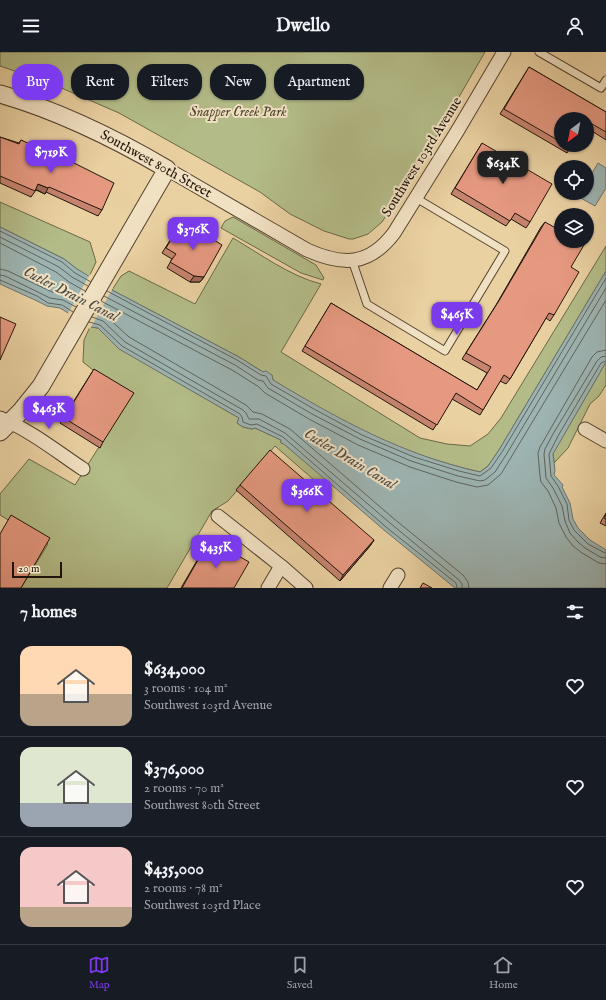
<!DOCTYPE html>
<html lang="en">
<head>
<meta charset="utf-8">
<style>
	:root { --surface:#171b24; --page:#242831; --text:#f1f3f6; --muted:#9ea1a6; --line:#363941; --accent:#7c3aed }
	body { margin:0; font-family:"IM FELL English",serif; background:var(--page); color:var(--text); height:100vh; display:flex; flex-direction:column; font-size:15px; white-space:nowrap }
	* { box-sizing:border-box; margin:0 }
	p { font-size:13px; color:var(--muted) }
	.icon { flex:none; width:22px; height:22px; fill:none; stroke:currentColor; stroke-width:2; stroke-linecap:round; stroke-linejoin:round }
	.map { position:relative; height:536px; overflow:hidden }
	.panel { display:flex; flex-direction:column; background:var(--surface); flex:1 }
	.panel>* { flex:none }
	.top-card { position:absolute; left:12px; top:12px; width:400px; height:36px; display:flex; gap:8px }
	.needle { width:26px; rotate:212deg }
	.fabs { position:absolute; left:554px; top:60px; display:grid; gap:8px }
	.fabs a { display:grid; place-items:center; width:40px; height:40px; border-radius:50%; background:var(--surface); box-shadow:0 1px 3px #0004; font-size:20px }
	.scale { position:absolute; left:12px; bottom:10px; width:50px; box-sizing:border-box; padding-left:4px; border:2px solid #211409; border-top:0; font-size:11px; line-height:14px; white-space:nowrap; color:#211409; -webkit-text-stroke:3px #f1e1c3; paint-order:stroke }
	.price { position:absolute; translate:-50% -34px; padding:0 9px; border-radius:8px; background:var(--accent); color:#fff; font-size:13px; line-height:26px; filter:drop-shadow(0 1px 2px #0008) }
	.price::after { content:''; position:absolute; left:50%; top:24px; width:12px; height:9px; margin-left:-6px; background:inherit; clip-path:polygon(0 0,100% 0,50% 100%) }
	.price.selected { background:#222; color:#fff }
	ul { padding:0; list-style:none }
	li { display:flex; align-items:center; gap:12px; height:100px; padding:0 20px }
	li+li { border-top:1px solid var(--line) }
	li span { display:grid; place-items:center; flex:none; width:112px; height:80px; border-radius:12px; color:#555 }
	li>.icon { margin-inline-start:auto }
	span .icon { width:48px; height:48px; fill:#fffc; stroke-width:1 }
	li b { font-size:17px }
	h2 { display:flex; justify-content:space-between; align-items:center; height:48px; padding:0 20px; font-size:17px }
	.tag { padding:0 14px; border-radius:16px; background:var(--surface); box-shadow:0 1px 3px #0004; font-size:14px; line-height:36px }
	.tag.selected { background:var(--accent); color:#fff }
	header { display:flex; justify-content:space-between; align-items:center; height:52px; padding:0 20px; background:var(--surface); font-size:18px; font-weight:800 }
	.tabs { display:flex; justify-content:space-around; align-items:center; height:56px; border-top:1px solid var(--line); background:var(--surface); font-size:11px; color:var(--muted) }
	.tabs a { display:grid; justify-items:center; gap:2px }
	.tabs .selected { color:var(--accent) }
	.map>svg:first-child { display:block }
	.green { fill:#b3bc88; stroke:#6a6848 }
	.water { fill:#9db4b2; stroke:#6b746e }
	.pier { fill:#ead1a2 }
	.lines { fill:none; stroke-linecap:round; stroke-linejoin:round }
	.shore { stroke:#5f645e; stroke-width:1 }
	.service-casing { stroke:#53432f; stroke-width:9 }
	.minor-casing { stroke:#53432f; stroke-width:15 }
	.tertiary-casing { stroke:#53432f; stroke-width:19 }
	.service { stroke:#f1e1c3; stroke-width:7 }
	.minor { stroke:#f1e1c3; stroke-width:13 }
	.tertiary { stroke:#f1e1c3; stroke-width:17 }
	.wall { fill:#c6846f; stroke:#211409 }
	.shaded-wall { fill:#a16b5a; stroke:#211409 }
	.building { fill:#e69981; stroke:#211409 }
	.labels { text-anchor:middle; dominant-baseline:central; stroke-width:4; stroke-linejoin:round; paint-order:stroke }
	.park-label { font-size:14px; font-style:italic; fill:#4d462f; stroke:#f1e1c3 }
	.street-label { font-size:14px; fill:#211409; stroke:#f1e1c3 }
	.water-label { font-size:15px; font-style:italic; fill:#4c4c44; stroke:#f1e1c3 }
</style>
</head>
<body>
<header><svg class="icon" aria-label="menu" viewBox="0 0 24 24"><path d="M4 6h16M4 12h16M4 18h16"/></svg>Dwello<svg class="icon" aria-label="person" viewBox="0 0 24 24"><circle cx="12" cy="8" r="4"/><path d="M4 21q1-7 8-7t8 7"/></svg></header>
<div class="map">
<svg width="606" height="536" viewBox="0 0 606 536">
	<rect width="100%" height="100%" fill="#ead1a2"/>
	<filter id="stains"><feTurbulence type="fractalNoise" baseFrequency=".005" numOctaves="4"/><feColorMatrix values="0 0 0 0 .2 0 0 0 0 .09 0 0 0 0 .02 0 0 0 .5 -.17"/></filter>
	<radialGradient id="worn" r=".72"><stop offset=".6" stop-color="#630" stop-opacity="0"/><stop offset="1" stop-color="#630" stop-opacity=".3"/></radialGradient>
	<path class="green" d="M0 0H485L430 95 417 110 414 121 382 170 368 182 353 187H349L324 179 290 162 260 140 119 61 50 31 0 14Z
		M0 150 90 190 96 210 89 225 77 217 64 207 0 175Z
		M233 165 316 213 324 226 323 228 301 221 221 176 225 169Z
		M233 186C260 202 290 224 321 232L281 300 420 386 447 392 470 394 488 382 501 366 606 194V219L499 398 488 414 480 420C440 411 400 397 363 379 332 364 302 346 273 328L272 323 263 320 239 305 112 238 121 224 129 219 195 252Z
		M90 275 98 276 120 297 239 366 237 371 243 375 252 377 255 376 281 388V391L284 392 327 428 321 434 275 394 228 449 212 459 167 536H21L48 492 0 463V442L29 407 75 433 133 341 93 318 83 310 84 288Z
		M606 310V333L599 344 590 352 568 396 554 411 553 401Z"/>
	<path class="water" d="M598 111 606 116V136L595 154 579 145 581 141H587V130Z
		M0 175 64 207 77 217 112 238 239 305 263 320 266 319 272 323 273 328C340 368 403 403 480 420L488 414 499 398 606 219V310L553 402 555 418 554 423 563 433 562 435 570 451 573 467 578 476 590 488 606 498V536H455L384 478 284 392 281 391V388L255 376 252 377 243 375 237 371 239 366 119 297 98 276 91 275 60 256 47 254 35 248 0 232Z"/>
	<path class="pier" d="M90 222 113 236 90 277 67 263Z"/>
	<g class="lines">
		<path class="shore" d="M0 179 62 210 75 221 91 230
			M0 185 59 215 72 225 88 234
			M0 191 56 220 69 230 85 239
			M0 217 8 219 52 240 66 243 79 250
			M0 223 5 224 50 246 63 248 76 255
			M0 228 37 244 48 251 62 253 73 260
			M107 239 237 308 261 323 266 324 271 332 314 357 362 383 414 405 459 419 480 424 491 416 502 400 606 226
			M104 244 235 313 258 328 263 329 268 336 312 362 360 387 411 409 458 424 480 429 485 428 495 420 506 403 606 236
			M101 249 232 318 259 335 265 341 309 367 358 393 410 415 456 430 477 435 488 433 501 422 606 248
			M95 260 107 265 129 285 246 353 253 360 262 362 290 377 393 466 463 523 468 530 469 536
			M92 265 103 269 125 290 243 358 246 361 249 367H259L285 381 390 471 459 528 462 532V536
			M89 270 100 273 122 294 240 362 242 365 243 370 251 373 257 372 283 385 386 475 456 531 457 536
			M606 298 597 300 592 305 540 395 538 401 540 424 541 430 548 439 556 456 559 471 566 485 573 494 582 501 599 511 606 512
			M606 304 601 305 597 309 553 382 545 397 544 402 546 426 553 436 562 454 565 469 570 481 578 490 585 496 600 505 606 506
			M606 309 601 311 558 384 549 402 551 424 558 434 567 452 569 468 574 478 588 492 603 500 606 501"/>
		<defs>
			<path id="service" d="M539 0 601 36 606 28
				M352 208 367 252 445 299 505 199 416 146"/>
			<path id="minor" d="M167 117 307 198C343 214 369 214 394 181L458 78 504 0
				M0 366C30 378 56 399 83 417
				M585 377 606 389
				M218 464 281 514 306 536
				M268 536 281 514
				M390 536 398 523"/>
			<path id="tertiary" d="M0 42C59 59 114 86 167 117L41 334 21 359 0 380"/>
		</defs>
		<use href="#service" class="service-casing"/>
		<use href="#minor" class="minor-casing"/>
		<use href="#tertiary" class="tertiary-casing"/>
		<use href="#service" class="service"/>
		<use href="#minor" class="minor"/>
		<use href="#tertiary" class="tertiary"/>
	</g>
	<path class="wall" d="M529 15 606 60V88L587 76V67H561V93H572L567 101 500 62Z
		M0 85 19 91 21 88 44 101 70 113 72 110 102 158 98 164 46 140 45 142 36 138 31 145 0 131Z
		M482 91 530 170 526 176 511 167 506 174 451 142Z
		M545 170 571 215 554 263 550 269 546 266 510 327 506 332 500 329 480 363 452 347 433 378 302 299 331 251 477 338 487 321 462 307 496 253 541 175Z
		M181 171 204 225 200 230H190L167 216 172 207 162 201Z
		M94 317 103 390 100 396 60 371Z
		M240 433 374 488 370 494 340 529 236 438Z
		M606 461V474L600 471Z
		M210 487 234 536H181L206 493Z"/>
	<path class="shaded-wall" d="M38 132 48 136 45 142 35 137Z
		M194 224 204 225 200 230H190Z
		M374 488 370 494 340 529 343 523Z"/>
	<path class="building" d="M529 15 606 60V80L587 69V67H561V90L504 57Z
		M0 85 19 92 21 88 45 99 44 101 71 113 72 110 114 131 102 158 49 135 48 136 38 132 35 139 0 124Z
		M482 91 552 132 530 170 515 161 510 169 455 136Z
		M566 93H572L570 96Z
		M545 170 561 179V189H578L584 193 571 215 579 220 554 263 549 261 510 327 504 323 483 358 456 341 437 373 305 294 331 251 477 338 491 315 466 301 500 247Z
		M181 171 205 185 206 183 222 193 204 225 194 224 170 210 176 202 166 196Z
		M0 265 16 272 0 308Z
		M94 317 134 341 103 390 64 366Z
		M270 398 374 488 343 523 240 433Z
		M606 462V467L604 466Z
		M11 463 50 486 21 536H0V482Z
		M210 487 249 510 234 536H182Z
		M423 531 432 536H420Z"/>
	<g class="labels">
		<g class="park-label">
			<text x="238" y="60">Snapper Creek Park</text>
		</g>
		<g class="street-label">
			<text transform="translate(422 105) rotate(-58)">Southwest 103rd Avenue</text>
			<text transform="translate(156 112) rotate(29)">Southwest 80th Street</text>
		</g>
		<g class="water-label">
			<text transform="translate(71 242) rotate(27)">Cutler Drain Canal</text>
			<text transform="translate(350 407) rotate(31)">Cutler Drain Canal</text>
		</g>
	</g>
	<rect width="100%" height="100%" filter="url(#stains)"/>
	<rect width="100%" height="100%" fill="url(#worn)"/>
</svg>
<div class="fabs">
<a><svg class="needle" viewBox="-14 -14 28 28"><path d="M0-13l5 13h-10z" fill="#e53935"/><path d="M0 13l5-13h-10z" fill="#9ea1a6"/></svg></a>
<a><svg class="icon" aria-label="locate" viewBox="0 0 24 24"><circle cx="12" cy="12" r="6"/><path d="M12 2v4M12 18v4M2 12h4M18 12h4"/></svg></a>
<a><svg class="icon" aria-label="layers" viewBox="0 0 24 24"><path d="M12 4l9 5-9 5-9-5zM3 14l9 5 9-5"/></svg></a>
</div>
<div class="scale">20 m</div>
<b class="price" style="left:51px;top:122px">$719K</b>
<b class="price selected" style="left:503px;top:133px">$634K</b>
<b class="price" style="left:193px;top:199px">$376K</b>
<b class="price" style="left:457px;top:284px">$465K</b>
<b class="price" style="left:49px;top:378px">$463K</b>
<b class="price" style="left:307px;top:461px">$366K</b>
<b class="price" style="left:216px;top:517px">$435K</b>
<div class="top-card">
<a class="tag selected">Buy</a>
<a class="tag">Rent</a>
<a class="tag">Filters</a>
<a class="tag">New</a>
<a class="tag">Apartment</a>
</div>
</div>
<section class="panel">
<h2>7 homes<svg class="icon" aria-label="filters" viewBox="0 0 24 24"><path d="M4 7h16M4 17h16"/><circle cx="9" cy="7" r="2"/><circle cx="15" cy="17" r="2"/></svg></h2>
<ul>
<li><span style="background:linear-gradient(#ffd9b3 60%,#b9a48a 0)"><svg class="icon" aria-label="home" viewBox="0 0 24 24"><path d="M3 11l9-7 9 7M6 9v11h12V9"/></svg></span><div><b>$634,000</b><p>3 rooms · 104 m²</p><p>Southwest 103rd Avenue</p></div><svg class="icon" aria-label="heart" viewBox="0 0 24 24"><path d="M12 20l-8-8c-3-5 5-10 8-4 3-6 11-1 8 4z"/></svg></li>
<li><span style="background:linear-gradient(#dfe7d0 70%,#9aa5b1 0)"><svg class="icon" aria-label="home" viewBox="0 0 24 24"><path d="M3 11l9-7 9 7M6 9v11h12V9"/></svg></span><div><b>$376,000</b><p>2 rooms · 70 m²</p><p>Southwest 80th Street</p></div><svg class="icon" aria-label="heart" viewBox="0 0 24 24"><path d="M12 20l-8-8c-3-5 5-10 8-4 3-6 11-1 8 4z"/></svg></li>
<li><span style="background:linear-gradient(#f6c9c9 75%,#b9a48a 0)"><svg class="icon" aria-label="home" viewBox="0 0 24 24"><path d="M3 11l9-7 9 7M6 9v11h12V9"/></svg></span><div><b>$435,000</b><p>2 rooms · 78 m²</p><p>Southwest 103rd Place</p></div><svg class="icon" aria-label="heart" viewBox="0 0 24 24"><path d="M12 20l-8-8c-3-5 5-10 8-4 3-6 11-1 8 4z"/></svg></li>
</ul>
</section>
<nav class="tabs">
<a class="selected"><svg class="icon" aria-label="map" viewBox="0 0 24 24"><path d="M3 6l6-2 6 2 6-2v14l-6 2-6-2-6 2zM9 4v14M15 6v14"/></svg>Map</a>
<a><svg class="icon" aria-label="saved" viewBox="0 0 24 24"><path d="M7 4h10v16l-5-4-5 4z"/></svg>Saved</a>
<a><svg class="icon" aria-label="home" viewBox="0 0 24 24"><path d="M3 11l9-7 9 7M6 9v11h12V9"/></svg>Home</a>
</nav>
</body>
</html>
